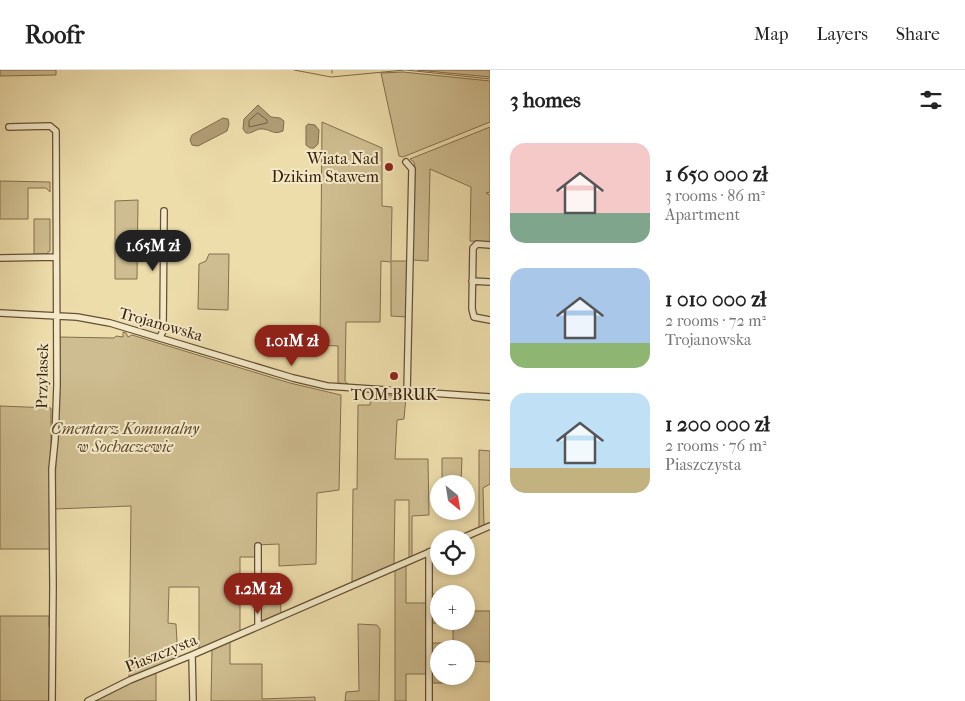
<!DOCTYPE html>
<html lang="en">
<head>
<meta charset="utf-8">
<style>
	:root { --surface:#fff; --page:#f2f2f2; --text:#222; --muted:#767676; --line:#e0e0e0; --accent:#8f2418 }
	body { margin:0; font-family:"IM FELL French Canon",serif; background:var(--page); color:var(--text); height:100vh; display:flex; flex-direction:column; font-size:19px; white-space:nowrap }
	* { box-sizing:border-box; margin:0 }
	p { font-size:16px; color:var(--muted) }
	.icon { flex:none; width:28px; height:28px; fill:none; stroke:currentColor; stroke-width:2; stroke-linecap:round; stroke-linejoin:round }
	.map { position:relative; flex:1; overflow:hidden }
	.side { display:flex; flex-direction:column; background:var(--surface); width:475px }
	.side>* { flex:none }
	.needle { width:32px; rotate:150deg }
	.controls { position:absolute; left:430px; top:405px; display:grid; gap:10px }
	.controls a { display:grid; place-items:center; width:45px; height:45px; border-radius:50%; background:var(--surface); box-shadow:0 2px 8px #0003; font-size:25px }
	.price { position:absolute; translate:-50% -42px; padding:0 11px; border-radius:18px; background:var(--accent); color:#fff; font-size:16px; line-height:32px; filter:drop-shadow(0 1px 2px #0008) }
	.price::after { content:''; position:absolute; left:50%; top:30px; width:15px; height:11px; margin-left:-8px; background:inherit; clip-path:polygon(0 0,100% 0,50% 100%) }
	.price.current { background:#222; color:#fff }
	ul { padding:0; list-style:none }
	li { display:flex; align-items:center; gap:15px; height:125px; padding:0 20px }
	li span { display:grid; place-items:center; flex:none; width:140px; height:100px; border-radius:15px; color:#555 }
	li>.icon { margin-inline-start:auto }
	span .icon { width:60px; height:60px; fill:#fffc; stroke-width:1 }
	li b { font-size:21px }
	h2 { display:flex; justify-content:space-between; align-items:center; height:60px; padding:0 20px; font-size:21px }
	header { display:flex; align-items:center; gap:30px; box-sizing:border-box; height:70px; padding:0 25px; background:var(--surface); border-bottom:1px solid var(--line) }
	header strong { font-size:24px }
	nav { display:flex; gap:28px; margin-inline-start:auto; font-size:18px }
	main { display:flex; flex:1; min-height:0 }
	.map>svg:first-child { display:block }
	.green { fill:#cebd90; stroke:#846e4e }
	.water { fill:#b09d75; stroke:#806b4b }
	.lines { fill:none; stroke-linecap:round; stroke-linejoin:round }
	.shore { stroke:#745e40; stroke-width:1 }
	.stream { stroke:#806b4b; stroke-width:1 }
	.minor-casing { stroke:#664f33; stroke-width:8 }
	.minor { stroke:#f3e9c8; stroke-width:5.5 }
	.poi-dot { fill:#8f2418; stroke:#f3e9c8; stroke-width:2 }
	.labels { text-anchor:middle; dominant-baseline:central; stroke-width:4; stroke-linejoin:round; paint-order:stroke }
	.poi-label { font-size:16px; fill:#39200b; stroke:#f3e9c8; text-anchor:end }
	.street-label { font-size:16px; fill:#39200b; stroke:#f3e9c8 }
	.park-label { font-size:16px; font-style:italic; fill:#5e472c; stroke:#f3e9c8 }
</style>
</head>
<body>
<header>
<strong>Roofr</strong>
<nav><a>Map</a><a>Layers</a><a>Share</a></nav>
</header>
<main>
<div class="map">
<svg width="490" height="631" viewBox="0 0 490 631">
	<rect width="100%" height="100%" fill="#edddab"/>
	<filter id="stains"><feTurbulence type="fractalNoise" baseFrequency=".004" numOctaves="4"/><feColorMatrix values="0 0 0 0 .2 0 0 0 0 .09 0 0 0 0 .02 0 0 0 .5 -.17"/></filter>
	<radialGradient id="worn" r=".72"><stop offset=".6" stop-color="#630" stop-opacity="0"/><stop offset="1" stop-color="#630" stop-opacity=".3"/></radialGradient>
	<path class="green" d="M0 0H56V5L0 6Z
		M417 0H490V7Z
		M403 2 490 11V52L403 87 399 86 381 3Z
		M322 52 382 78V136L392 137 391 191H408L407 247 391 246V192L381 191 380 252H346L345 311 348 314 338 313V276L320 275Z
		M490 57V122L486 123 490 125V172L470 171 471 117 430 99 428 191 413 190 415 97 414 92 410 89Z
		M0 111 50 112V122L46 118H28V149H0Z
		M138 130 137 209H115V131Z
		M34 149H50V181L46 184H34Z
		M209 184H229L228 240 198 239 199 194 206 191Z
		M123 262 126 263 128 267 132 265 290 313 341 325 339 420 317 423 316 494 279 496V474L255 475V487H240V562L199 580V517H169L168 553 176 554 178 589 129 609 131 436 55 439 58 267 114 268 116 266 123 267Z
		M371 324 406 326 404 349 397 350 395 389H428L429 445 412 446V486L409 487V430H395L394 494 352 512 353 419H357L358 335H370Z
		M0 336 51 338V479H0Z
		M479 380 490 381V414L483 418 484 455 479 457Z
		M442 388H462L461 414H442Z
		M406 495V533H426L427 604H406V631H395V500Z
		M280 520 281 544 262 552 260 549V521Z
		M454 523 439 524V551H466V541H490V592L466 591V579H439V606H453V613H431V573H453V553H431V524Z
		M0 546H49V557L51 558 49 631H0Z
		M358 554 377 555 380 559 379 631H345L346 622 359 621Z
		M230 570V594H262V629L315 627V631H211L212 579Z
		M156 602V631H91L119 617Z"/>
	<path class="water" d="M258 35 271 47 280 48 284 51 283 61C273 65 272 60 263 59 256 58 253 64 246 63L243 59 244 49Z
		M223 48 228 49 229 54 227 61 198 76 192 75 190 70 192 65Z
		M308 54 315 55 319 60 318 74 314 78H310L306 75V56Z"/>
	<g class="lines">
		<path class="shore" d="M258 43 267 50V53L249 57V51Z"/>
		<path class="stream" d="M294 0 331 7 405 0
			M406 0 490 9
			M332 3V0"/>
		<defs>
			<path id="minor" d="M9 57 50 56 56 61 57 315 55 369 52 399 53 516 52 631
				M406 92 412 99 407 322
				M490 175 477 174 473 178 472 239 474 247 490 250
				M0 188 56 187
				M472 211 490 212
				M0 243 77 247 110 253 293 308 327 316 490 327
				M160 267 163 261 164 141
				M460 469 490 456
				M258 476V556
				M192 585 193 631
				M88 631 130 610 192 585 439 478
				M429 631V482"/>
		</defs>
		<use href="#minor" class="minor-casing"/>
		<use href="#minor" class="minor"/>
	</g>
	<g class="poi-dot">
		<circle cx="389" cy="97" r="5"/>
		<circle cx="394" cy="306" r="5"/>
	</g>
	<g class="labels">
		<g class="poi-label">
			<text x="379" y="88">Wiata Nad<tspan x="379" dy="18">Dzikim Stawem</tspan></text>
			<text x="394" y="324" text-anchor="middle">TOM BRUK</text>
		</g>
		<g class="street-label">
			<text transform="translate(161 254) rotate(16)">Trojanowska</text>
			<text transform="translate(42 306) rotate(-89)">Przylasek</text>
			<text transform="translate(161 583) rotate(-22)">Piaszczysta</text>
		</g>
		<g class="park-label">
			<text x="125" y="358">Cmentarz Komunalny<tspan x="125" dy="18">w Sochaczewie</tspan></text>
		</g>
	</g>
	<rect width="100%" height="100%" filter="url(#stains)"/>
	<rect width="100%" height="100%" fill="url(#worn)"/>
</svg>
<div class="controls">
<a><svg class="needle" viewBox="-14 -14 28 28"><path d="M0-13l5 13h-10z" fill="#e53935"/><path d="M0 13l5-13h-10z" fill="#767676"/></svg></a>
<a><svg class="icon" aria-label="locate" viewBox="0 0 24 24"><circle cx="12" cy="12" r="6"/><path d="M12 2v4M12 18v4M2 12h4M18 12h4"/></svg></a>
<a>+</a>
<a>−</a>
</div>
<b class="price current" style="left:153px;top:202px">1.65M zł</b>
<b class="price" style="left:292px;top:297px">1.01M zł</b>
<b class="price" style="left:258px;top:545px">1.2M zł</b>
</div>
<section class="side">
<h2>3 homes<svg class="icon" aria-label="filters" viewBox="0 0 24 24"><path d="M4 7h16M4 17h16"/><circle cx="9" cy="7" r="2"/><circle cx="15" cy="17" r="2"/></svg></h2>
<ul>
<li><span style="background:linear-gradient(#f6c9c9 70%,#7fa58c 0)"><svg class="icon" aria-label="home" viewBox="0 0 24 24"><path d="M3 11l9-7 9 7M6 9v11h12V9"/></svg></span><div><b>1 650 000 zł</b><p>3 rooms · 86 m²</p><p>Apartment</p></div></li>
<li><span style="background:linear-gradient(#a9c7e8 75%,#8fb573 0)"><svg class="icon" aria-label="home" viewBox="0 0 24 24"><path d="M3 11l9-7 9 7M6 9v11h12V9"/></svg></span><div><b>1 010 000 zł</b><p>2 rooms · 72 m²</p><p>Trojanowska</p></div></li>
<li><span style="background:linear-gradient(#bfe0f5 75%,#c2b280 0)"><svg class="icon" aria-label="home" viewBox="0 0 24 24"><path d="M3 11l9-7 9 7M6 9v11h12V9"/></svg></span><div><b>1 200 000 zł</b><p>2 rooms · 76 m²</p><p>Piaszczysta</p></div></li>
</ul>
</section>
</main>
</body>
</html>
